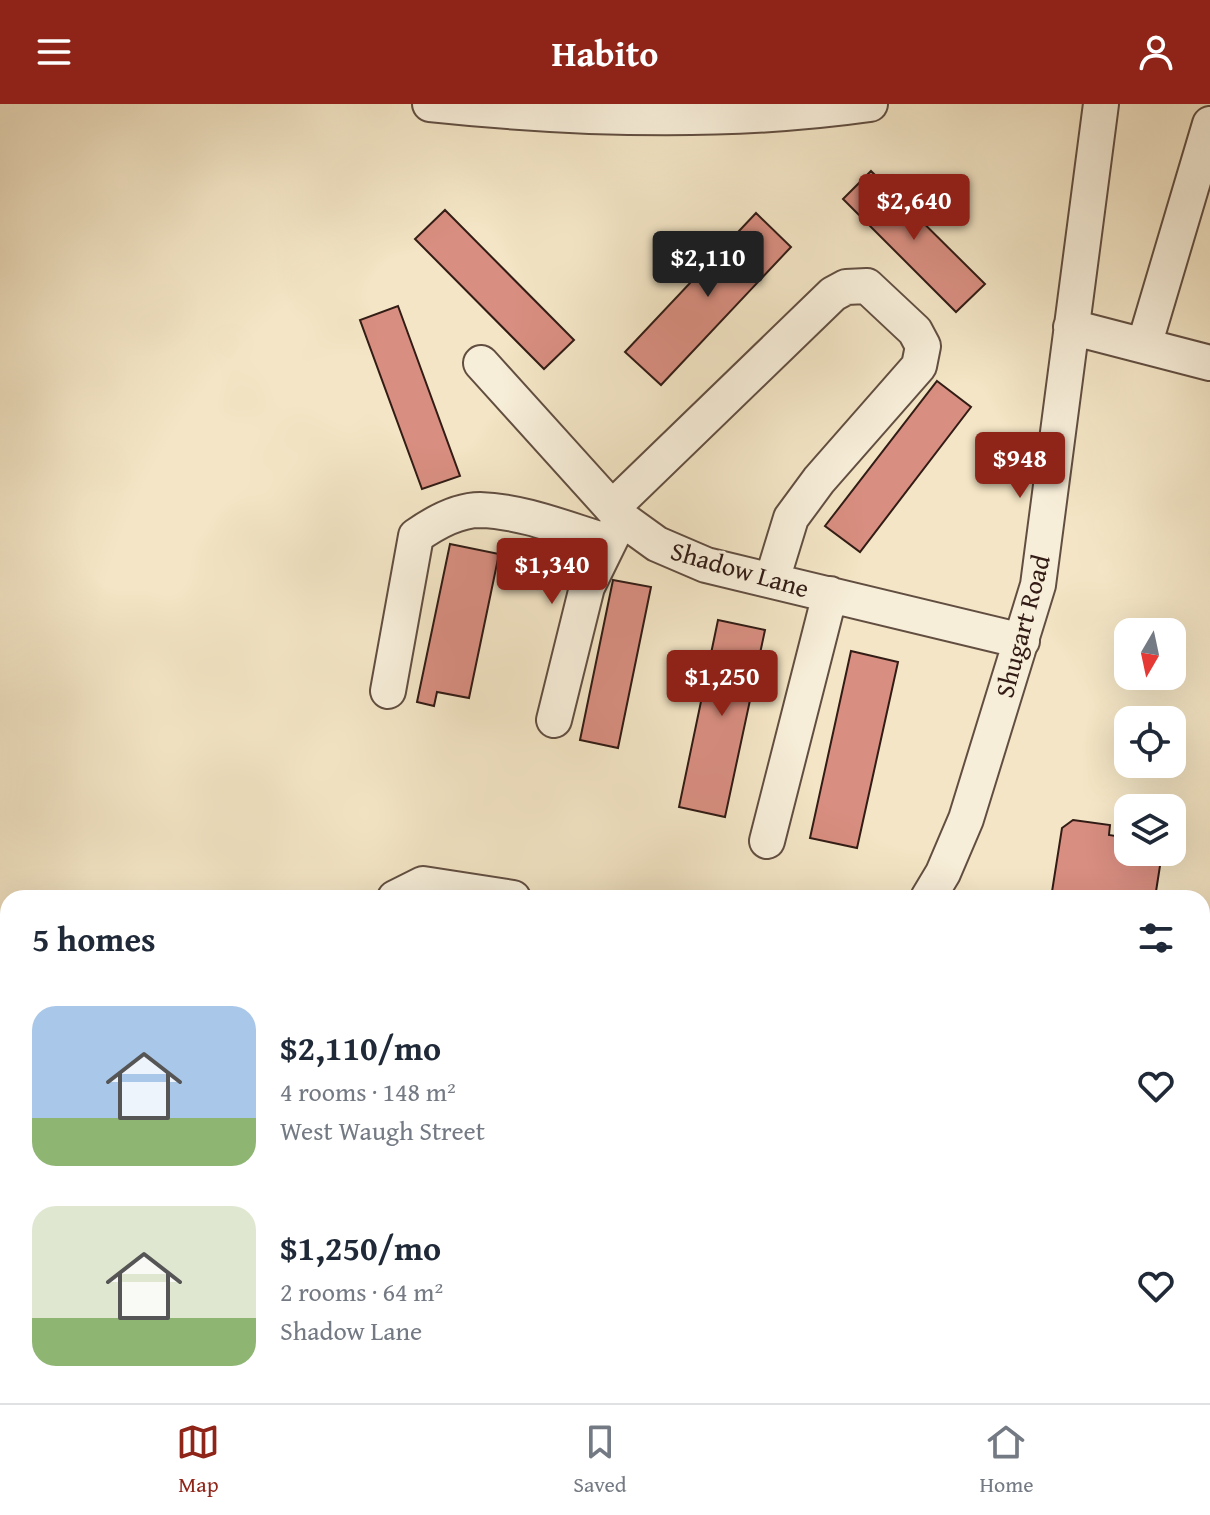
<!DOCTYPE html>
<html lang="en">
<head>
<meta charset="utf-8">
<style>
	:root { --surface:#fff; --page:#f6f6f7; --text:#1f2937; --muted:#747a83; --line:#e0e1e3; --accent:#8f2418 }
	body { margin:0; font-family:"Gentium Book Plus",serif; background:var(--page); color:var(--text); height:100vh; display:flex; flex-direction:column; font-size:30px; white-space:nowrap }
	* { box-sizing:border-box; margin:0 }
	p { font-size:26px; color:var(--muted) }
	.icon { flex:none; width:44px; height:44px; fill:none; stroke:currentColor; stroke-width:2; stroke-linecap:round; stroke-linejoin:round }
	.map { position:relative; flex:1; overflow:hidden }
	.sheet { position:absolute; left:0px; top:786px; width:1210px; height:514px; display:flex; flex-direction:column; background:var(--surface); border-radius:24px 24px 0 0; box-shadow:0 8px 32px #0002 }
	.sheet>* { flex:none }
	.needle { width:52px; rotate:189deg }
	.tools { position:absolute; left:1114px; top:514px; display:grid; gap:16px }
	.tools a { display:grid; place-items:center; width:72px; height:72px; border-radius:16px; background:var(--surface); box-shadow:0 8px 32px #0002; font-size:40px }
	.price { position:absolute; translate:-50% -68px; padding:0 18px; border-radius:8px; background:var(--accent); color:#fff; font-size:26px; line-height:52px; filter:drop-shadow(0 2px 4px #0008) }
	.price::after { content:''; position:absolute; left:50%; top:48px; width:24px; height:18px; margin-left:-12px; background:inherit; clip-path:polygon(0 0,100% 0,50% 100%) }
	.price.active { background:#222; color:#fff }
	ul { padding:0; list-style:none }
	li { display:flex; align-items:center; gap:24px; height:200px; padding:0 32px }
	li span { display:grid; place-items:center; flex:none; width:224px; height:160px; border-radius:24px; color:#555 }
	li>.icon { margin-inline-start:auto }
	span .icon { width:96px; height:96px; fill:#fffc; stroke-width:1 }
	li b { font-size:34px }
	h2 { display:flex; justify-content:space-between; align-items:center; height:96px; padding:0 32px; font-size:34px }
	header { display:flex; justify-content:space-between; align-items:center; height:104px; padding:0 32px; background:var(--accent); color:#fff; font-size:36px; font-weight:600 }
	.dock { display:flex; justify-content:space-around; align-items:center; height:112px; border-top:2px solid var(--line); background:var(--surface); font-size:22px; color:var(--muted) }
	.dock a { display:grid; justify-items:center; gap:4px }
	.dock .active { color:var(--accent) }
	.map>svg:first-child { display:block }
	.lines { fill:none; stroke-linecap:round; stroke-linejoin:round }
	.stream { stroke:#717e75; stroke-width:7 }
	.building { fill:#d88e80; stroke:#321c15; stroke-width:2 }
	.minor-casing { stroke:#624e41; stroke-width:38 }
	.minor { stroke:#f7eed9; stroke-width:34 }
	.labels { text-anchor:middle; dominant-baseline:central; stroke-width:6; stroke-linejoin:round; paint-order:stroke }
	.street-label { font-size:26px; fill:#321c15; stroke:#f7eed9 }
</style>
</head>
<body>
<header><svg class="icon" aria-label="menu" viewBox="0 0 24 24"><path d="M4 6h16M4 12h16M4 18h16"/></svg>Habito<svg class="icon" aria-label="person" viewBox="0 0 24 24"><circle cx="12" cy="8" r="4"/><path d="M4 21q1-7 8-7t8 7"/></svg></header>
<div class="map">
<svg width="1210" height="1299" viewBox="0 0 1210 1299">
	<rect width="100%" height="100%" fill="#f3e5c5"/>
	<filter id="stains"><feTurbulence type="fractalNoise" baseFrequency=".0025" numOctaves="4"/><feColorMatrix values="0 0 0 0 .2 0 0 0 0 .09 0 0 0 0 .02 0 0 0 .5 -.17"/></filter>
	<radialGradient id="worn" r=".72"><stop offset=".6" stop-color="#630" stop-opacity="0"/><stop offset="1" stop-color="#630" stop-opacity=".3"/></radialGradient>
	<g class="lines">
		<path class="stream" d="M1202 855 1210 814"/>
	</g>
	<path class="building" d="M871 67 985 180 956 208 843 95Z
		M445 106 574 236 544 265 415 135Z
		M756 109 791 143 661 281 625 248Z
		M398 202 460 372 422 385 360 216Z
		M937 277 971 303 860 448 825 422Z
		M450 440 499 450 469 594 437 588 434 602 417 598Z
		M613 476 651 483 618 644 580 636Z
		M718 516 765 526 725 713 679 703Z
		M851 547 898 558 857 744 810 734Z
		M1073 716 1110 721 1109 731 1128 734V748H1170L1162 749 1155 794H1051L1062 724Z
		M367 1292H420V1297L427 1298 366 1299Z
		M540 1292H602L601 1299H539Z"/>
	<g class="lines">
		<defs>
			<path id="minor" d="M430 0C572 15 729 20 870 0
				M1071 223 1210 259
				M1144 242 1210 20
				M481 259 621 414 657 440 706 461 1022 537
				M612 404 833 190 846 183 867 182 915 227 923 242 919 262 819 376 791 414 772 476
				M388 587 416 432C433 420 457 406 480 406 523 407 568 426 609 438
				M554 616 587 483 619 418
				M767 737 830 490
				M395 794 423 780 513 794
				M928 794 943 769 966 715 1038 481 1101 0
				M1202 1273 1210 1274
				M329 1299 330 1292
				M481 1299V1292
				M634 1299 635 1292
				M736 1299 737 1292
				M987 1299 988 1292"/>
		</defs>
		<use href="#minor" class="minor-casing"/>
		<use href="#minor" class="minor"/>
	</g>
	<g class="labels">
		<g class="street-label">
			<text transform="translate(740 465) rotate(16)">Shadow Lane</text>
			<text transform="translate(1022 522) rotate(-75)">Shugart Road</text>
		</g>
	</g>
	<rect width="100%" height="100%" filter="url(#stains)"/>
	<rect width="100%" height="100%" fill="url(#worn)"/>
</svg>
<div class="tools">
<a><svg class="needle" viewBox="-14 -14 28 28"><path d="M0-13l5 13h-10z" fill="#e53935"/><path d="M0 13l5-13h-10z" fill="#747a83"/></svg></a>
<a><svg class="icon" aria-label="locate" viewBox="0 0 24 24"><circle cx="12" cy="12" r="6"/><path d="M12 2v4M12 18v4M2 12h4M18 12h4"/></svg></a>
<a><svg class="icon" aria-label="layers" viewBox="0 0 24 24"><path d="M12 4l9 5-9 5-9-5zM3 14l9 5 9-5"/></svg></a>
</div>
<b class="price" style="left:914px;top:138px">$2,640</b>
<b class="price active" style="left:708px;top:195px">$2,110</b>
<b class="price" style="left:1020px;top:396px">$948</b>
<b class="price" style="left:552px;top:502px">$1,340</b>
<b class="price" style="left:722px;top:614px">$1,250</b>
<section class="sheet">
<h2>5 homes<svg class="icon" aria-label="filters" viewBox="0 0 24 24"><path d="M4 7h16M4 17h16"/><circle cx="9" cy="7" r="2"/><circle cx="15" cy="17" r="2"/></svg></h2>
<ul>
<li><span style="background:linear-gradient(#a9c7e8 70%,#8fb573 0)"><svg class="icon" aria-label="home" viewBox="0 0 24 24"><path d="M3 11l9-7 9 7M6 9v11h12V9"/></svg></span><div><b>$2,110/mo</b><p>4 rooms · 148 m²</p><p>West Waugh Street</p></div><svg class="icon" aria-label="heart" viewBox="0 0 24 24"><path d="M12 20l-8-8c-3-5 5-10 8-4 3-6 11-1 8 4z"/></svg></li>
<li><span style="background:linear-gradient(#dfe7d0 70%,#8fb573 0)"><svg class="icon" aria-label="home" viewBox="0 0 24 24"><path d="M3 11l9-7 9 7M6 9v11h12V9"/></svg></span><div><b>$1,250/mo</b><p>2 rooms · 64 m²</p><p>Shadow Lane</p></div><svg class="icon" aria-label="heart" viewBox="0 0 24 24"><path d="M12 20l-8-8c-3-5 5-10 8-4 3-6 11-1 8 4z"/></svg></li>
</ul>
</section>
</div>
<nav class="dock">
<a class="active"><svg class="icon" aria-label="map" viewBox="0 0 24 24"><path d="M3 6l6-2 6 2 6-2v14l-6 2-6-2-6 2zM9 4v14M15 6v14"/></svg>Map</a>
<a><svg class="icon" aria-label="saved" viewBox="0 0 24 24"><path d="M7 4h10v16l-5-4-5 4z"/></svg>Saved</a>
<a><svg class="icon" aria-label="home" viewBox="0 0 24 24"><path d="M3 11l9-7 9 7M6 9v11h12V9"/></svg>Home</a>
</nav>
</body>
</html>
